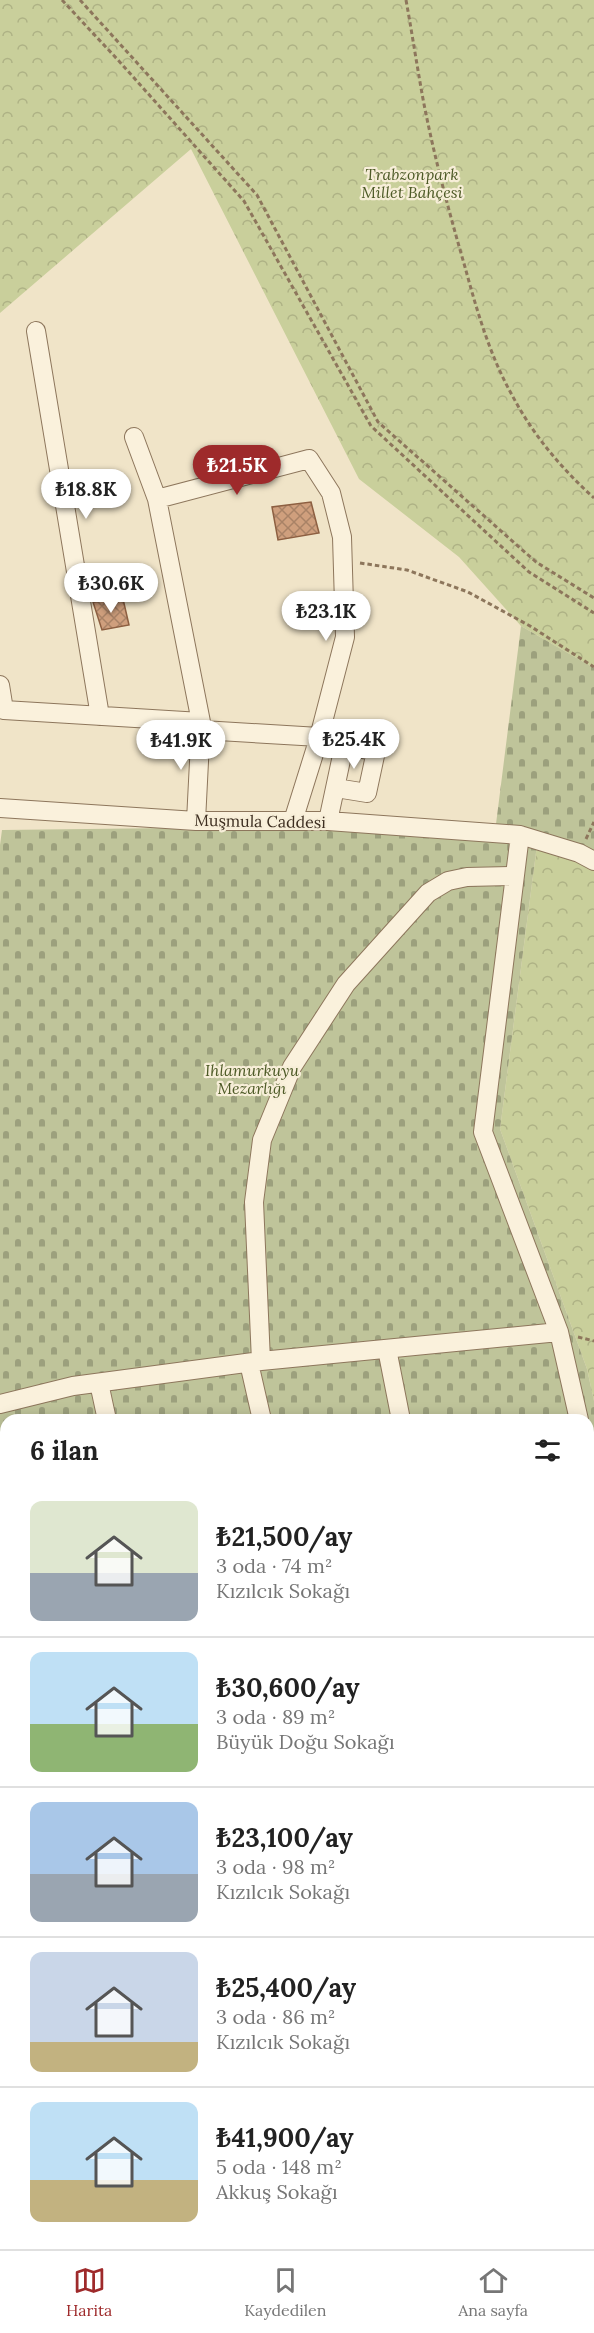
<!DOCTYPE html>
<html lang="tr">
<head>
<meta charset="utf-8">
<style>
	:root { --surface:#fff; --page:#f6f6f6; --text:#222; --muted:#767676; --line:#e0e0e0; --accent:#9e2a2b }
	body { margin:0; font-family:Lora,serif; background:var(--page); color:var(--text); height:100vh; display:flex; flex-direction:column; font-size:22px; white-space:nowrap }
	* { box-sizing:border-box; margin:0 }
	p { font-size:20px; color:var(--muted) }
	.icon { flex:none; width:33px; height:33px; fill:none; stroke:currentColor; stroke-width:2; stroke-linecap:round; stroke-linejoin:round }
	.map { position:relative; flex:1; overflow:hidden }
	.drawer { position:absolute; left:0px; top:1414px; width:594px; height:836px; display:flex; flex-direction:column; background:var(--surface); border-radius:18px 18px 0 0; box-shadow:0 3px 15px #0003 }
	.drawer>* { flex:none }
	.price { position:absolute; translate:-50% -51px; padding:0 14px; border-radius:21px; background:#fff; color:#222; font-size:20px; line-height:39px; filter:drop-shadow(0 2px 3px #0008) }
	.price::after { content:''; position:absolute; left:50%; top:36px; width:18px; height:14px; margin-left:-9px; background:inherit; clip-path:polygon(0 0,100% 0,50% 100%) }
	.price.current { background:var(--accent); color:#fff }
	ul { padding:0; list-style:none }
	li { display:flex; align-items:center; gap:18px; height:150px; padding:0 30px }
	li+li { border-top:2px solid var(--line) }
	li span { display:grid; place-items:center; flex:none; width:168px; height:120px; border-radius:12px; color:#555 }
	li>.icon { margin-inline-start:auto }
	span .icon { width:72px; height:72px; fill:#fffc; stroke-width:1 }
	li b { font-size:26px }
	h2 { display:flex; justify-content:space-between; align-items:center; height:72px; padding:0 30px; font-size:26px }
	.menu { display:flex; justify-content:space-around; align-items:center; height:84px; border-top:2px solid var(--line); background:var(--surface); font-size:16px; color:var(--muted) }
	.menu a { display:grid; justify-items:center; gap:3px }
	.menu .current { color:var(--accent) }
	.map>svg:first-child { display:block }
	.forest { fill:url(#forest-crowns) }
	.cemetery { fill:url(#cemetery-stones) }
	.building { fill:url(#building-cross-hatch); stroke:#8d5f41; stroke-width:1.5 }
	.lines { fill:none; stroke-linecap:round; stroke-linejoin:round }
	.minor-casing { stroke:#8d765c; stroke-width:20 }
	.path { stroke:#8d765c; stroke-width:3; stroke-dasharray:4.5 3; stroke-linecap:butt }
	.minor { stroke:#faf1dc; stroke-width:18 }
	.labels { text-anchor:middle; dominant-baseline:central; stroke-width:4.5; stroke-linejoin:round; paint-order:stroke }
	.park-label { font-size:16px; font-style:italic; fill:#4d5a26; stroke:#f7eed8 }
	.street-label { font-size:16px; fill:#3d2e20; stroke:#f7eed8 }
</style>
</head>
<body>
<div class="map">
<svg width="594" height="2249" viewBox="0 0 594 2249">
	<defs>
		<pattern id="forest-crowns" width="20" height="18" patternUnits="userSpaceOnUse" patternTransform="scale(1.5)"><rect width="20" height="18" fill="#c9cf9b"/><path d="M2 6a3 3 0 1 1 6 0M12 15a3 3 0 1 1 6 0" fill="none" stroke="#aeb285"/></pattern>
		<pattern id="cemetery-stones" width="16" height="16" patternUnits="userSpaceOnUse" patternTransform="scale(1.5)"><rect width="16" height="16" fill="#bfc49a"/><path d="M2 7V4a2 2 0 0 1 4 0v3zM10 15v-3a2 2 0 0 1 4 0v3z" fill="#9ca07d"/></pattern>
		<pattern id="building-cross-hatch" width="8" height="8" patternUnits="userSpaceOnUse" patternTransform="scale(1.5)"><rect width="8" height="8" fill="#cf9f7d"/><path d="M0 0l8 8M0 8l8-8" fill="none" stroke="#a98266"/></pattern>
	</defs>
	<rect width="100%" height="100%" fill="#f0e4c8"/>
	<path class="forest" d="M0 0H594V668L521 626 459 557 359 479 191 149 0 313Z
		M537 845 594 869V1401L587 1369 500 1129Z"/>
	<path class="cemetery" d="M521 626 594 668V869L537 845 500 1129 587 1369 594 1401V2249H153L149 2244H588V1420H6V2017L0 2016V845L2 830 496 824Z"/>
	<path class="building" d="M311 502 319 533 278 540 272 507Z
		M123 599 129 625 102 630 93 602Z"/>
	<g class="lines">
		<defs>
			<path id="minor" d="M36 331 100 716
				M134 437 157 499 201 722 196 821
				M157 499 309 459 331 493 342 537 345 637 318 741 293 821
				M0 685 4 710 0 709
				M4 710 201 722
				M202 730 319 737
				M318 741 344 746 328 821
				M336 788 367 793 376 751 344 746
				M0 808 196 821H328L520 835 579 853 594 861
				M520 835 483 1132 559 1332 579 1420
				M387 1349 401 1420
				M261 1361 254 1202 262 1140 292 1067 346 984 428 893 448 881 467 877 515 876
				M249 1363 262 1420
				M99 1383 107 1420
				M0 1404 73 1386 261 1361 559 1332
				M588 1461 594 1489
				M0 1542 6 1551
				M588 1624 594 1621
				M0 1908 6 1920
				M588 2041 594 2042
				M166 2244 168 2249
				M337 2244 341 2249
				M531 2244 539 2249"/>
		</defs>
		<use href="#minor" class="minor-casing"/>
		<path class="path" d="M62 0 118 60 244 201 371 426 529 572 594 613
			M80 0 257 195 378 422 536 562 594 598
			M406 0C412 33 417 66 423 99 434 156 449 212 465 267 477 311 490 356 512 395 533 435 561 468 594 498
			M360 563 407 570 468 592 530 626 594 667
			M586 839 594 822
			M578 1337 594 1341"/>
		<use href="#minor" class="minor"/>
	</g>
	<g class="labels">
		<g class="park-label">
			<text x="412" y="174">Trabzonpark<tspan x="412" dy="18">Millet Bahçesi</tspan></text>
			<text x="252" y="1070">Ihlamurkuyu<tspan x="252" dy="18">Mezarlığı</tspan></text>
		</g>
		<g class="street-label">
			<text transform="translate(260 821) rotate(1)">Muşmula Caddesi</text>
		</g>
	</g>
</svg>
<b class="price current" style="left:237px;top:496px">₺21.5K</b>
<b class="price" style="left:86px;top:520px">₺18.8K</b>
<b class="price" style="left:111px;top:614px">₺30.6K</b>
<b class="price" style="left:326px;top:642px">₺23.1K</b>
<b class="price" style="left:354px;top:770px">₺25.4K</b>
<b class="price" style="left:181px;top:771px">₺41.9K</b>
<section class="drawer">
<h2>6 ilan<svg class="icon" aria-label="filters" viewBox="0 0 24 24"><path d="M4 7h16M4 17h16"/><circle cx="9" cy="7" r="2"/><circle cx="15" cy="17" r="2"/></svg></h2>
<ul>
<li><span style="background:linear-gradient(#dfe7d0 60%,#9aa5b1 0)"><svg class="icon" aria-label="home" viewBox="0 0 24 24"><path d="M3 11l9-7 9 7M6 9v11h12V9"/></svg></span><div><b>₺21,500/ay</b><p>3 oda · 74 m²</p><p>Kızılcık Sokağı</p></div></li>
<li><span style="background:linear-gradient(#bfe0f5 60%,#8fb573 0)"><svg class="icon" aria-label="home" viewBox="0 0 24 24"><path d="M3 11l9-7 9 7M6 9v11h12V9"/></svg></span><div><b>₺30,600/ay</b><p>3 oda · 89 m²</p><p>Büyük Doğu Sokağı</p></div></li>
<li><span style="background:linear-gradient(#a9c7e8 60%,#9aa5b1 0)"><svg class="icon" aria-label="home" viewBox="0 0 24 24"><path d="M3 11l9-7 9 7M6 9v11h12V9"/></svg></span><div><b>₺23,100/ay</b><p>3 oda · 98 m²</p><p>Kızılcık Sokağı</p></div></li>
<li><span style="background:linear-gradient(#c9d6e8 75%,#c2b280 0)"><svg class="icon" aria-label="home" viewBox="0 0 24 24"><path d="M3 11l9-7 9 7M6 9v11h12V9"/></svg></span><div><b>₺25,400/ay</b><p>3 oda · 86 m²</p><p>Kızılcık Sokağı</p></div></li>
<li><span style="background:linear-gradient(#bfe0f5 65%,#c2b280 0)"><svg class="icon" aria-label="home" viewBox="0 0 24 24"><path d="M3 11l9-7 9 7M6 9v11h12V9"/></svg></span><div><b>₺41,900/ay</b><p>5 oda · 148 m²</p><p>Akkuş Sokağı</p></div></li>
</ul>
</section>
</div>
<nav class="menu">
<a class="current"><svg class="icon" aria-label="map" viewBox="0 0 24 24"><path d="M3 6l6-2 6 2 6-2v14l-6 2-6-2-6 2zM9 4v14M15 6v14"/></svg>Harita</a>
<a><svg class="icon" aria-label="saved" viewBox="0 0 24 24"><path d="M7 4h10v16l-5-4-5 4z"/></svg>Kaydedilen</a>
<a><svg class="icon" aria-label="home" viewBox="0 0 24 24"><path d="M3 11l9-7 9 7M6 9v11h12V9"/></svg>Ana sayfa</a>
</nav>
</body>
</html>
